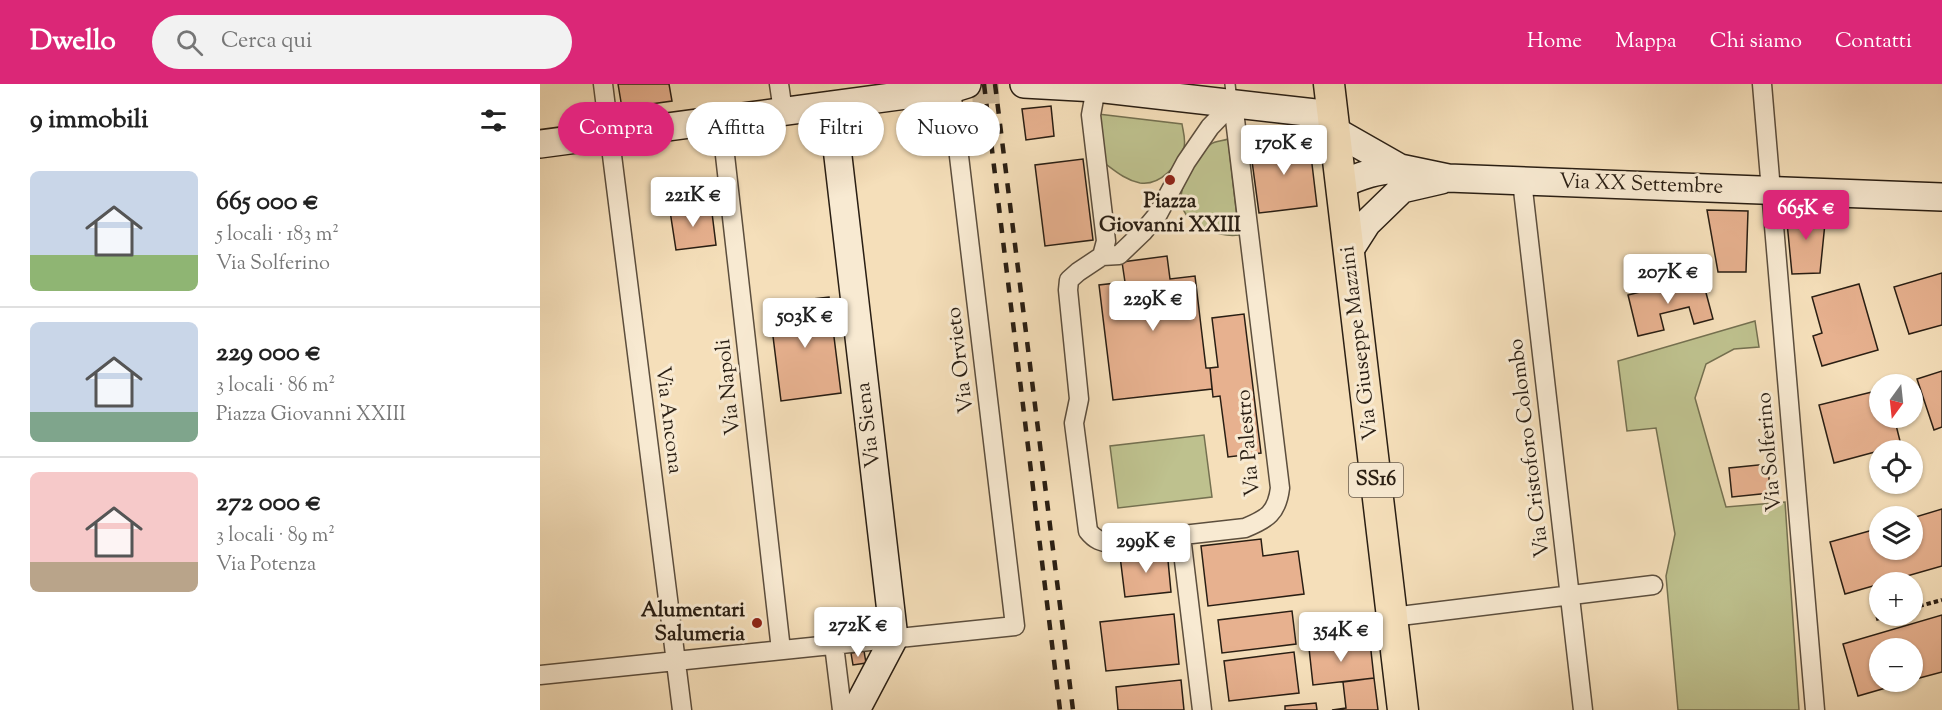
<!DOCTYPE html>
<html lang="it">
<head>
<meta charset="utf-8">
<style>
	:root { --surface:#fff; --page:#f2f2f2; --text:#222; --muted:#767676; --line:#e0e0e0; --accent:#db2777 }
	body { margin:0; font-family:"Sorts Mill Goudy",serif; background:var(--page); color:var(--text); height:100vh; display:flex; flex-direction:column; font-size:22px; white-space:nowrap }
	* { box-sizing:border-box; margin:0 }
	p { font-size:20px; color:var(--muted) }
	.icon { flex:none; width:33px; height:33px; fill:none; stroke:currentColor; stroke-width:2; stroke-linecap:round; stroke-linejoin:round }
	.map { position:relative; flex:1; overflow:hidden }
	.details { display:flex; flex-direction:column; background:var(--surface); width:540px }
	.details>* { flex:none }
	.guide { position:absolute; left:18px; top:18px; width:570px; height:54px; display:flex; gap:12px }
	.needle { width:39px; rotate:195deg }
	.buttons { position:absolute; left:1329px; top:290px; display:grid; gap:12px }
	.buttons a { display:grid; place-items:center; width:54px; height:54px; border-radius:50%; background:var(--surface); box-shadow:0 2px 4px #0004; font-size:30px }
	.price { position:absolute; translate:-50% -51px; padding:0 14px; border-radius:6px; background:#fff; color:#222; font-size:20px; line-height:39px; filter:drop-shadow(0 2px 3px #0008) }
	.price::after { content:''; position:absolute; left:50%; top:36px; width:18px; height:14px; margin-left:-9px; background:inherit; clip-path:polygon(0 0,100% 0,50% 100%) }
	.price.active { background:var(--accent); color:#fff }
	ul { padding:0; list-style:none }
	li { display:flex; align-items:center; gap:18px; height:150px; padding:0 30px }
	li+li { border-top:2px solid var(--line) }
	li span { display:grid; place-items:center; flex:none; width:168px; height:120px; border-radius:9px; color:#555 }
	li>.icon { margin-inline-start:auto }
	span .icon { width:72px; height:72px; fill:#fffc; stroke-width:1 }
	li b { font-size:26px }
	h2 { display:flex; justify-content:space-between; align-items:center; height:72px; padding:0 30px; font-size:26px }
	.chip { padding:0 21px; border-radius:27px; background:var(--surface); box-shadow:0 2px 4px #0004; font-size:21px; line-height:54px }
	.chip.active { background:var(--accent); color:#fff }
	header { display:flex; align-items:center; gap:36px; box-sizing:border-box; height:84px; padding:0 30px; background:var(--accent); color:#fff }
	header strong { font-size:28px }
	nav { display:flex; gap:33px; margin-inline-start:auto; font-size:21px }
	.search { width:420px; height:54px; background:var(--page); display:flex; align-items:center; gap:15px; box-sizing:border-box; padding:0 21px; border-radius:33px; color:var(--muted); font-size:22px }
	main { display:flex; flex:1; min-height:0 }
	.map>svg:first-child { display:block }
	.green { fill:#bec18e; stroke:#747050; stroke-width:1.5 }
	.building { fill:#e7b18f; stroke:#291e13; stroke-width:1.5 }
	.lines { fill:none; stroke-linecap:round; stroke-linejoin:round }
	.secondary-tunnel { stroke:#ccb899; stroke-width:27; stroke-dasharray:27 14; stroke-linecap:butt }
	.lane-casing { stroke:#5c4e3d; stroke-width:12 }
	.street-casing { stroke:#5c4e3d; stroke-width:21 }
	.secondary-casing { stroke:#291e13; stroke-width:30 }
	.primary-casing { stroke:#291e13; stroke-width:33 }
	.path { stroke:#291e13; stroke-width:4; stroke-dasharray:4.5 3; stroke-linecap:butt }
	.lane { stroke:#f8ead2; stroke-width:9 }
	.street { stroke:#f8ead2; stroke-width:18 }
	.secondary { stroke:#f8ead2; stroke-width:27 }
	.primary { stroke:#f5dfba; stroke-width:30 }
	.rail { stroke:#291e13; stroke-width:4.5; stroke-dasharray:10 10; stroke-linecap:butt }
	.poi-dot { fill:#8f2418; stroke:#f8ead2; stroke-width:2 }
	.labels { text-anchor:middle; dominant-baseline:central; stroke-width:6; stroke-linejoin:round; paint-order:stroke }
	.shield { fill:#f8ead2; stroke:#675b4c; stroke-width:1.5 }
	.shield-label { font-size:20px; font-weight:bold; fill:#291e13 }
	.street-label { font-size:21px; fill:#291e13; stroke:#f8ead2 }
	.poi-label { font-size:21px; font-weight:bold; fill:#291e13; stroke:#f8ead2 }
</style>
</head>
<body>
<header>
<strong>Dwello</strong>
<div class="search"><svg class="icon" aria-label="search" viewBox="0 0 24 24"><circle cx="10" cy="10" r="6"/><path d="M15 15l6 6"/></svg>Cerca qui</div>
<nav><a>Home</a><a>Mappa</a><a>Chi siamo</a><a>Contatti</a></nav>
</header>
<main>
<section class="details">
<h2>9 immobili<svg class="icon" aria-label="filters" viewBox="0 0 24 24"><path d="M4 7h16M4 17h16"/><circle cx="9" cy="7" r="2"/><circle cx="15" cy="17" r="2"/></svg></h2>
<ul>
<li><span style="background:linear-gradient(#c9d6e8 70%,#8fb573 0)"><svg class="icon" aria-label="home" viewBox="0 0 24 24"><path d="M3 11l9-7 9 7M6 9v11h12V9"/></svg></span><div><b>665 000 €</b><p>5 locali · 183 m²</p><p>Via Solferino</p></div></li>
<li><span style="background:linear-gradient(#c9d6e8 75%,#7fa58c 0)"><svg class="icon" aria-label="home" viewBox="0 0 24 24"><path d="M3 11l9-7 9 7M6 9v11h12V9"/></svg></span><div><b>229 000 €</b><p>3 locali · 86 m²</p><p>Piazza Giovanni XXIII</p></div></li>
<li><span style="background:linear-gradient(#f6c9c9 75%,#b9a48a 0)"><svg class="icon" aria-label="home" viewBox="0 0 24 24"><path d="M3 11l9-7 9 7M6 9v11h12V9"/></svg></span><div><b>272 000 €</b><p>3 locali · 89 m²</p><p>Via Potenza</p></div></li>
</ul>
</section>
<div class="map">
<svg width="1402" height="626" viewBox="0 0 1402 626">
	<rect width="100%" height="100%" fill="#f5dfba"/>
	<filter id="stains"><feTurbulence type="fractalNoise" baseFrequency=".00333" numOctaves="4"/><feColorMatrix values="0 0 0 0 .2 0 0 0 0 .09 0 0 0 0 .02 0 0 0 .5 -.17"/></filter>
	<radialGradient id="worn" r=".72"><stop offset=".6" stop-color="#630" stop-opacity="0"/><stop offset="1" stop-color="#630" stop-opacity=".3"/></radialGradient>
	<path class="green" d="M558 30 642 40C643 47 646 56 644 63 639 81 620 102 600 99 585 96 574 86 563 78Z
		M688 55 699 151C677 154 639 140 641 112 642 99 659 67 671 60 675 57 683 57 688 55Z
		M1215 237 1219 263 1194 265 1166 280 1155 314 1186 423 1245 418 1259 626H1138L1126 492 1135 450 1116 344 1087 347 1078 277Z
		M664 351 672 413 578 424 570 362Z"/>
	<path class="building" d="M78 0H129L132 17 82 24Z
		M511 22 514 52 486 56 482 25Z
		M769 55 777 122 719 129 710 62Z
		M543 75 553 156 505 162 495 81Z
		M171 121 176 161 136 166 130 127Z
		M1167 126 1208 127 1206 188H1178Z
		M1246 128 1286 129 1280 189 1252 190Z
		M627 172 630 195 655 192 666 284H670L672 305 573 316 559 201 585 198 582 178Z
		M1402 189V241L1369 250 1354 203Z
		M1156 194 1159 207 1165 205 1173 235 1154 240 1149 223 1120 230 1124 246 1098 252 1088 211Z
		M1319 200 1338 266 1282 282 1273 252 1282 249 1272 213Z
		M289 213 301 309 241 317 229 220Z
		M704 230 721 369 688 373 680 312 673 313 670 284 678 283 672 234Z
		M1402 287V343L1394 346 1377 295Z
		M1340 306V333H1354L1361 361 1294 379 1279 321Z
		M1228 380 1230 409 1192 413 1189 384Z
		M1402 425V482L1346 498H1340V500L1305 510 1290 458 1340 444V465H1372V434Z
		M721 455 723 472 758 467 764 510 668 522 661 462Z
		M627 466 631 508 585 513 580 472Z
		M752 527 756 560 682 569 678 536Z
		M634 530 639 580 566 587 560 538Z
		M1402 531V588L1372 596V564H1340V597H1370L1318 612 1303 560Z
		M830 558 834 594 773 601 769 564Z
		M324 567 326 579 313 581 311 569Z
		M754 568 759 609 689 617 684 577Z
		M834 594 838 626H792L806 624 803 598Z
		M641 596 644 626H578L576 603Z
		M776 619 777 626H745V622Z"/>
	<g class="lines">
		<path class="secondary-tunnel" d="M432 7 467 5"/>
		<defs>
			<path id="lane" d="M690 0 692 17"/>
			<path id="street" d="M63 0 142 626
				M239 0 243 27
				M1222 0 1275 626
				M556 4 551 31 566 157 562 172
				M693 19 740 404C737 429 727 435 705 444L572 459C561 458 555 456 548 447L534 339 539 315 528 206 529 196 538 188 562 172 579 171 603 148 618 130 646 78 670 43Z
				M181 36 241 566
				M982 97 1043 626
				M641 452 662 626
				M852 533 1113 501
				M294 561 302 626
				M0 591 475 542 411 5"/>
			<path id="secondary" d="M484 0 556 4 793 31
				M292 21 354 554 316 626
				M795 47 860 84 908 94 1402 113
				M0 60 411 5 427 0
				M801 101C822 90 837 87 860 84
				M809 167 827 139 862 105 901 96"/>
			<path id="primary" d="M789 0 863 626"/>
		</defs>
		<use href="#lane" class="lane-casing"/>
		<use href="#street" class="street-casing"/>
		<use href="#secondary" class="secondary-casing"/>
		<use href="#primary" class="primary-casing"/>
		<path class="path" d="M1372 524 1402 516
			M1336 535 1350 531"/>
		<use href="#lane" class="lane"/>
		<use href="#street" class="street"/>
		<use href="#secondary" class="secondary"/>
		<use href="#primary" class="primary"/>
		<path class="rail" d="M444 0 520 626
			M455 0 533 626"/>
	</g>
	<g class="poi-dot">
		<circle cx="630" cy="96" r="6"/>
		<circle cx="217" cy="539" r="6"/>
	</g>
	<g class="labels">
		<rect class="shield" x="809" y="379" width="54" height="34" rx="4.5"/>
		<g class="shield-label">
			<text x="836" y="396">SS16</text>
		</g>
		<g class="street-label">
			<text transform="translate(1101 101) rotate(2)">Via XX Settembre</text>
			<text transform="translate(820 259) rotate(-97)">Via Giuseppe Mazzini</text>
			<text transform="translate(421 276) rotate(-97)">Via Orvieto</text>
			<text transform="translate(189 303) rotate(-96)">Via Napoli</text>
			<text transform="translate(128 336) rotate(83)">Via Ancona</text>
			<text transform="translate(329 341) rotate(-97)">Via Siena</text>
			<text transform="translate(709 359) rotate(-95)">Via Palestro</text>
			<text transform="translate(990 364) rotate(-97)">Via Cristoforo Colombo</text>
			<text transform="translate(1230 368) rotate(-95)">Via Solferino</text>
		</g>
		<g class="poi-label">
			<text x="630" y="118">Piazza<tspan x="630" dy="24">Giovanni XXIII</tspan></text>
			<text x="205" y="527" text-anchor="end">Alumentari<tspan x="205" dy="24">Salumeria</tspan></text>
		</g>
	</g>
	<rect width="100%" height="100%" filter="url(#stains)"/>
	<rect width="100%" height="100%" fill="url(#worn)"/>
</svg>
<div class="buttons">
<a><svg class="needle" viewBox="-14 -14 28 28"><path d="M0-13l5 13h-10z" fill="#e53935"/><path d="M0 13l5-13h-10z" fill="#767676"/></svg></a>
<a><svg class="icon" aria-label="locate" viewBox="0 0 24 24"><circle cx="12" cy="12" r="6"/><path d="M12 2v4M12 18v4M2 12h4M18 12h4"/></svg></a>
<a><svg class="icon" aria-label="layers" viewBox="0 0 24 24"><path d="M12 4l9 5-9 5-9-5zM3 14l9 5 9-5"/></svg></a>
<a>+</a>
<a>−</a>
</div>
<b class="price" style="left:744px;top:92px">170K €</b>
<b class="price" style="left:153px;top:144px">221K €</b>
<b class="price active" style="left:1266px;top:157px">665K €</b>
<b class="price" style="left:1128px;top:221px">207K €</b>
<b class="price" style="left:613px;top:248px">229K €</b>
<b class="price" style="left:265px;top:265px">503K €</b>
<b class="price" style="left:606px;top:490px">299K €</b>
<b class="price" style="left:318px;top:574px">272K €</b>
<b class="price" style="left:801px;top:579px">354K €</b>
<div class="guide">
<a class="chip active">Compra</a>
<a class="chip">Affitta</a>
<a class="chip">Filtri</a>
<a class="chip">Nuovo</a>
</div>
</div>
</main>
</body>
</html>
